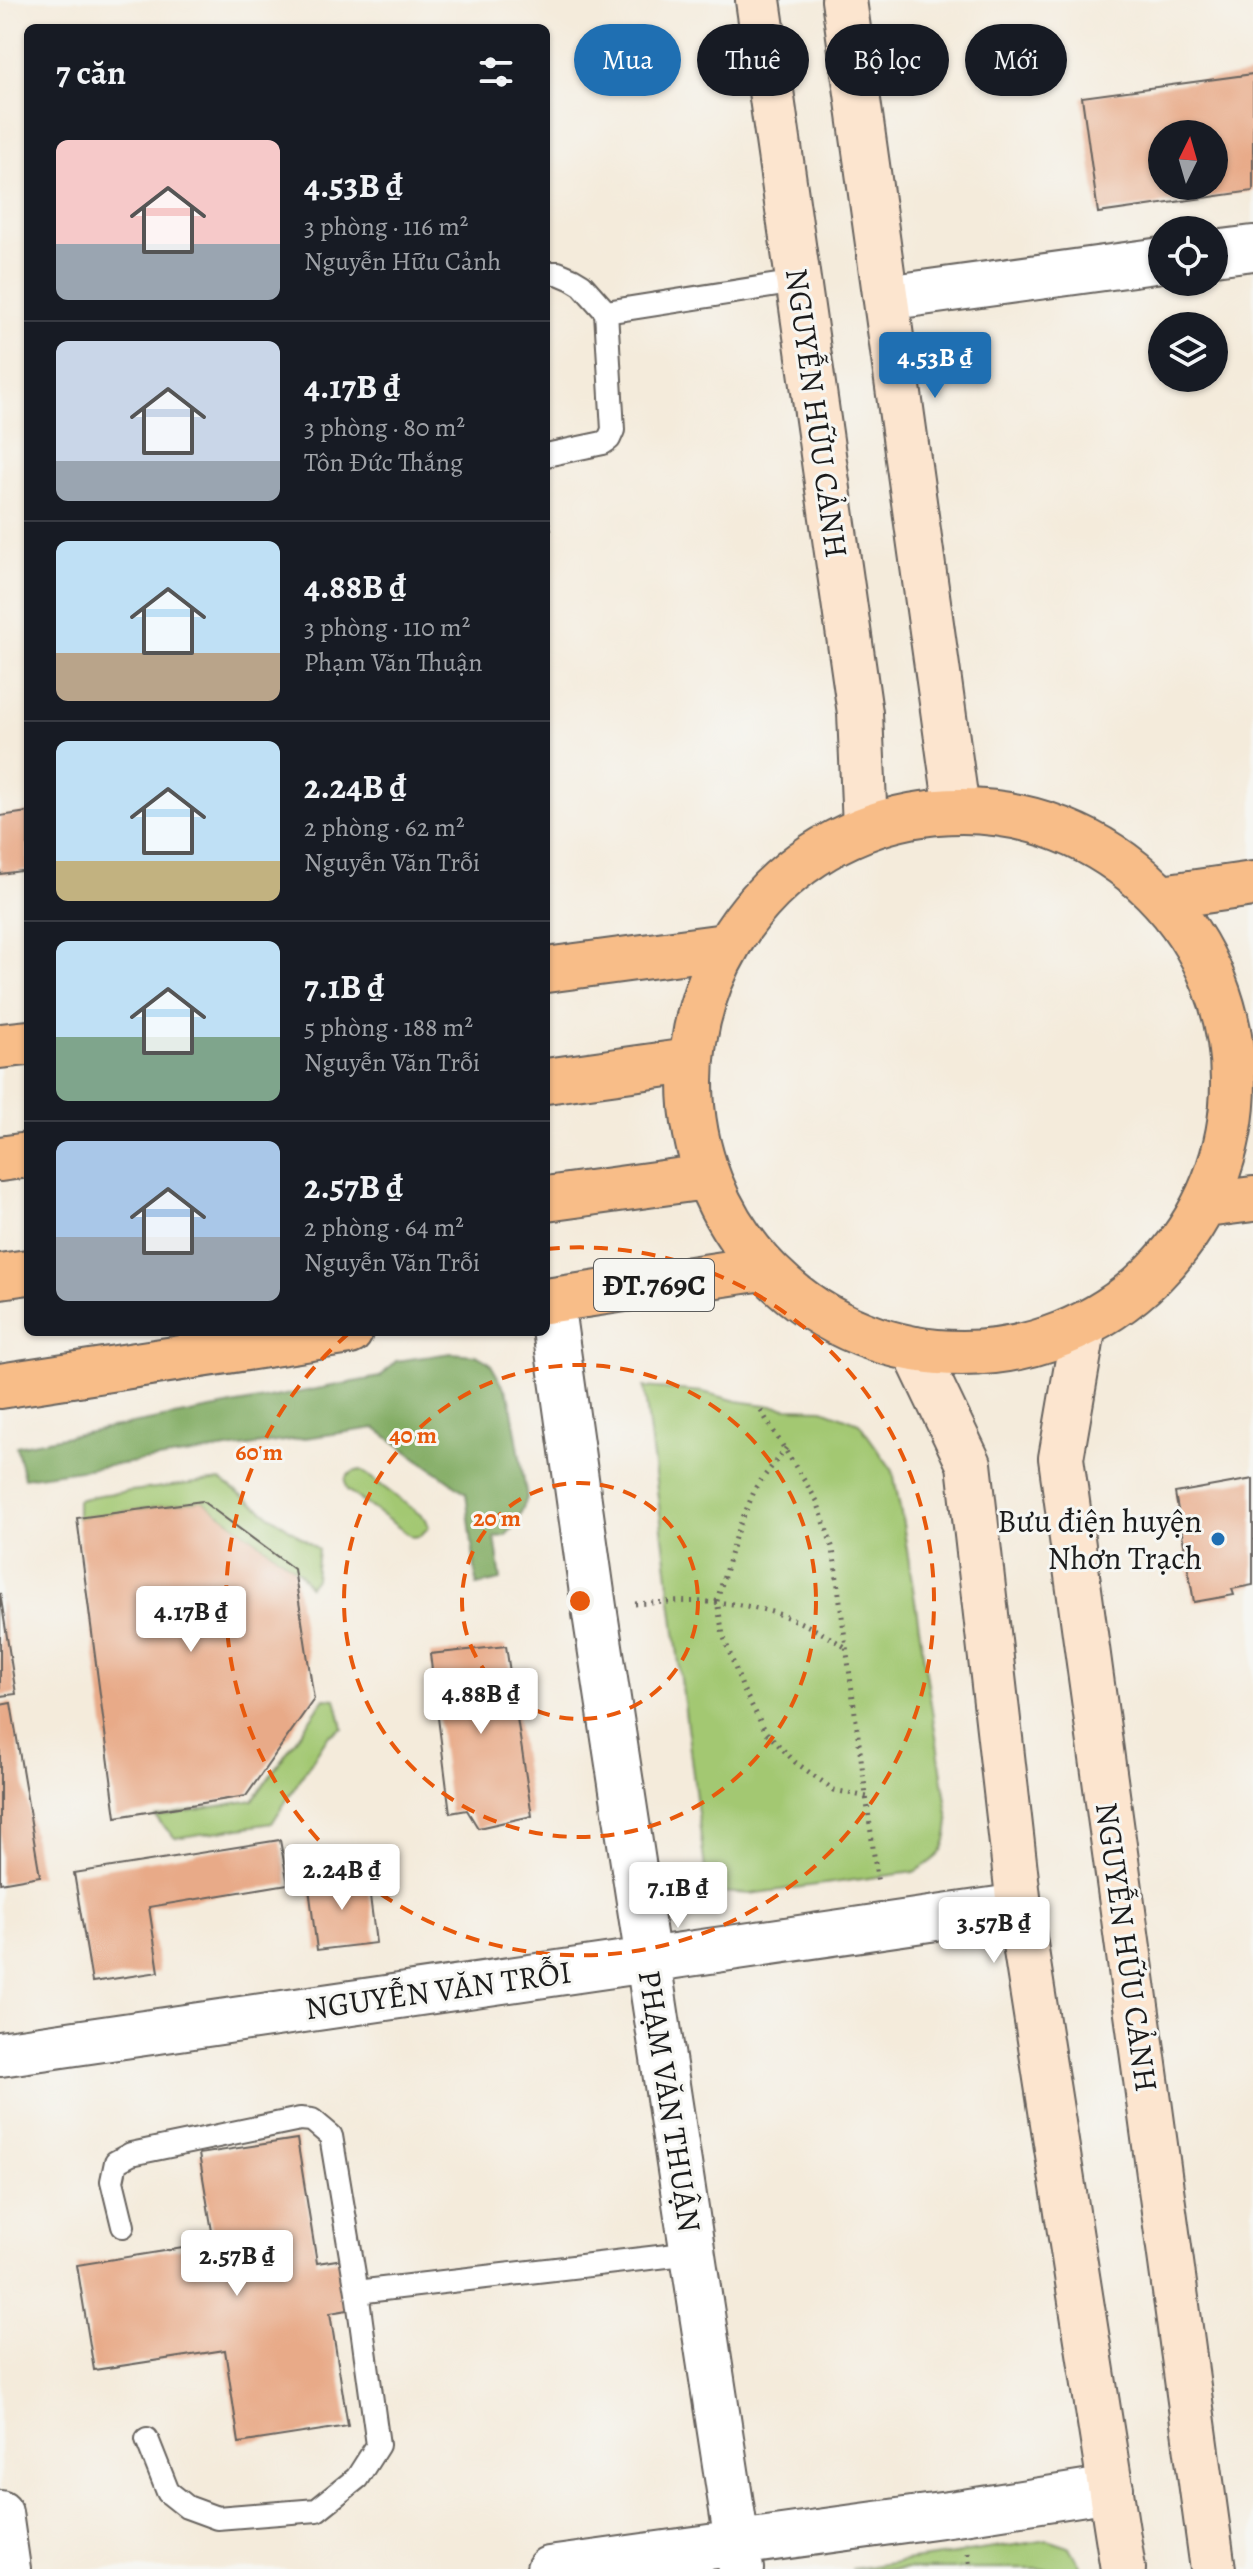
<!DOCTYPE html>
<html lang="vi">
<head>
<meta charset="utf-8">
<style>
	:root { --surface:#171b24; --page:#242831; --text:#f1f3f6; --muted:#9ea1a6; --line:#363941; --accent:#1f6fb2 }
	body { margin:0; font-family:Alegreya,serif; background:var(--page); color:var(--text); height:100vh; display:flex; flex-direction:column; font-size:30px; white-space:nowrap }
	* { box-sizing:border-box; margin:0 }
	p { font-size:26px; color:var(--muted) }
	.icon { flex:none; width:44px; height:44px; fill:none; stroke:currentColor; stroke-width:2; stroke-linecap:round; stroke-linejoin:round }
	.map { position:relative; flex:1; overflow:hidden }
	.drawer { position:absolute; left:24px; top:24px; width:526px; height:1312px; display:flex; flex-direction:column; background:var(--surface); border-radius:12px; box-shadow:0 2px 6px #0004 }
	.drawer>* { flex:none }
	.banner { position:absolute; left:574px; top:24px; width:558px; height:72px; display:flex; gap:16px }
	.needle { width:52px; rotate:5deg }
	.fabs { position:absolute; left:1148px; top:120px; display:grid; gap:16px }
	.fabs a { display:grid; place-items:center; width:80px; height:80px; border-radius:50%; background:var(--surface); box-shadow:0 2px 6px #0004; font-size:40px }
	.price { position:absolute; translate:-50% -68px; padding:0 18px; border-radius:8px; background:#fff; color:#222; font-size:26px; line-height:52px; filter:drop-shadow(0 2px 4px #0008) }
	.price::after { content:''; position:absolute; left:50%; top:48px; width:24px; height:18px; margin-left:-12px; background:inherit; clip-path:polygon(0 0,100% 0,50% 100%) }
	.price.current { background:var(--accent); color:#fff }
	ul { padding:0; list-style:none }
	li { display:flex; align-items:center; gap:24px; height:200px; padding:0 32px }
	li+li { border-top:2px solid var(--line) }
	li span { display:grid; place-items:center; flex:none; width:224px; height:160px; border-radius:12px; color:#555 }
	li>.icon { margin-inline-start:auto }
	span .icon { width:96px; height:96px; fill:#fffc; stroke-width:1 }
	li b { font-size:34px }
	h2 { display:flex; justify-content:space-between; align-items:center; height:96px; padding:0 32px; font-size:34px }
	.tag { padding:0 28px; border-radius:36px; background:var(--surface); box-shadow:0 2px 6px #0004; font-size:28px; line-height:72px }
	.tag.current { background:var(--accent); color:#fff }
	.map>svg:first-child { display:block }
	.green { fill:#a3c872; stroke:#607247; stroke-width:2 }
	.forest { fill:#82ac64; stroke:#4f6440; stroke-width:2 }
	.building { fill:#e8aa88; fill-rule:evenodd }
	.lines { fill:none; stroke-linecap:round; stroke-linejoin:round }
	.lane-casing { stroke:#68645f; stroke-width:26 }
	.street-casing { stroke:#68645f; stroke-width:48 }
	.secondary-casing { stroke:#68645f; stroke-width:48 }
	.primary-casing { stroke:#68645f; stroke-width:48 }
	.path { stroke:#68645f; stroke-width:5; stroke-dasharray:2 6; stroke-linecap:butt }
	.lane { stroke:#fff; stroke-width:22 }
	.street { stroke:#fff; stroke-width:44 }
	.secondary { stroke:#fce5cf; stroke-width:44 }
	.primary { stroke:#f8bd88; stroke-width:44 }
	.ring { fill:none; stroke:#e8590c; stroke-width:4; stroke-dasharray:14 10 }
	.poi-dot { fill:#1f6fb2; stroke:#f6f6f2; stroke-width:3 }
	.labels { text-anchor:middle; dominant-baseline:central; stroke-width:6; stroke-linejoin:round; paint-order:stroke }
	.shield { fill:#f6f6f2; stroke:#5d5d5c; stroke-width:2 }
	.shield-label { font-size:30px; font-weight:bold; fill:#1c1c1c }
	.street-label { font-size:32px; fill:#1c1c1c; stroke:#f6f6f2 }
	.poi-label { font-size:32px; fill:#1c1c1c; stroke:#f6f6f2; text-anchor:end }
	.centre { fill:#e8590c; stroke:#f6f6f2; stroke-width:4 }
	.ring-label { font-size:24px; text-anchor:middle; font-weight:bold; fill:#e8590c; stroke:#f6f6f2; stroke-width:6; stroke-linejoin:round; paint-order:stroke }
</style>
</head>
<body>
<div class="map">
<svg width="1253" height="2569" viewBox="0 0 1253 2569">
	<rect width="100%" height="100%" fill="#f6f6f2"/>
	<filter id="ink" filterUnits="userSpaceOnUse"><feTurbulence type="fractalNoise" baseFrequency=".0125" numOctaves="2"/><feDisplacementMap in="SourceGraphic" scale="16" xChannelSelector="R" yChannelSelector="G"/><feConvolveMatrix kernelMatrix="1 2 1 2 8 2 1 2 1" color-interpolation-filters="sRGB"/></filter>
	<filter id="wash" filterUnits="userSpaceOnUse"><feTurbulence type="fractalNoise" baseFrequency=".006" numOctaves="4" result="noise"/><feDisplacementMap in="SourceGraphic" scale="32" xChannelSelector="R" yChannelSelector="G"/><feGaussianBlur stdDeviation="1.8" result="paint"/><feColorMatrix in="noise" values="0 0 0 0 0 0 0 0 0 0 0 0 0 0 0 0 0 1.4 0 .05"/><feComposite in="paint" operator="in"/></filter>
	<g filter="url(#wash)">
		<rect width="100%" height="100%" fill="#f4ebdb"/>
		<path class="green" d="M644 1387 703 1392 737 1401 787 1408 823 1409 859 1423 893 1471 903 1524 949 1820C947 1851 941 1857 914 1872L750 1894 718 1892 706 1877Z
			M361 1470 426 1519 429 1527 420 1536 412 1537 347 1490C341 1477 349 1472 361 1470Z
			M220 1480 318 1549 315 1578 309 1586 299 1572 202 1501 77 1518V1500L99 1495Z
			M325 1698 336 1699 343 1728 328 1736 272 1823 175 1838 155 1817 253 1800Z
			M1048 2540 1069 2547 1082 2569H851Z"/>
		<path class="forest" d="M451 1353 476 1355 490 1363 510 1398 527 1498 516 1525 505 1536 495 1537 501 1580 477 1585 466 1493 375 1428 24 1478 16 1446 380 1377 396 1361Z"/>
		<g id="blocks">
			<path class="building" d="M1253 74V191L1098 213 1082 97ZM1162 134H1214V186H1162Z
				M546 510 551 530 546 531Z
				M28 812V870L0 874V816Z
				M1253 1479V1585L1232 1589 1234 1595 1194 1602 1175 1493Z
				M202 1501 294 1569 314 1699 246 1796 116 1817 77 1518Z
				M0 1593 16 1694 0 1696Z
				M506 1646 532 1816 478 1828 467 1810 450 1813 430 1654Z
				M11 1703 40 1876 0 1883V1705Z
				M280 1840 288 1884 149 1907 159 1972 92 1982 74 1873Z
				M367 1873 376 1943 317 1950 308 1880Z
				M297 2139 317 2263 350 2258 359 2308 330 2313 348 2426 239 2443 225 2350 94 2370 77 2265 214 2243 199 2154Z"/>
		</g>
	</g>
	<g filter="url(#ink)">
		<use href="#blocks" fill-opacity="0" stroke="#68645f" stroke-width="2"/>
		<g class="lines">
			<defs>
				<path id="lane" d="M546 273H558L572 279 582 285 606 312 613 430 609 439 603 443 546 455
					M606 312 797 282
					M123 2226 112 2181 116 2162 131 2154 300 2119 312 2120 331 2136 357 2292 378 2445 357 2478 317 2510 217 2518 187 2507 168 2492 147 2439
					M357 2292 693 2253"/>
				<path id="street" d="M1214 253 1253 248
					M886 298 1162 260
					M551 1301 594 1607 741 2569
					M0 2054 1019 1906
					M0 2513 8 2569
					M549 2569 963 2512 1111 2489"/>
				<path id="secondary" d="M758 0 860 713 865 827
					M844 0 957 810
					M1084 1325 1061 1458 1213 2569
					M914 1349 969 1464 1019 1906 1123 2569"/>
				<path id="primary" d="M691 1082a271 271 0 1 1 542 0a271 271 0 1 1-542 0Z
					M1162 897 1253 884
					M546 970 725 946
					M0 1046 28 1043
					M546 1081 689 1061
					M0 1159 28 1155
					M546 1199 706 1177
					M1206 1205 1253 1199
					M0 1276 28 1272
					M546 1301 763 1268
					M0 1386 350 1332"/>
			</defs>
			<use href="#lane" class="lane-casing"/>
			<use href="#street" class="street-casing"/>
			<use href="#secondary" class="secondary-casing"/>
			<use href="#primary" class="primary-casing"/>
			<path class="path" d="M761 1411 817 1501 833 1549 878 1885
				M786 1448 756 1487 736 1534 717 1601 723 1635 743 1689 766 1732 795 1762 834 1790 867 1797
				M635 1604C718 1598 773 1600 845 1647
				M968 2553 970 2569"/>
			<use href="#lane" class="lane"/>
			<use href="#street" class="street"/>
			<use href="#secondary" class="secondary"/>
			<use href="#primary" class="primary"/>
		</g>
	</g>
	<g class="ring">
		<circle cx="580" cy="1601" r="118"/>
		<circle cx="580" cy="1601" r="236"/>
		<path d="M546 1249A354 354 0 1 1 348 1334"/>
	</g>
	<circle class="poi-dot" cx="1218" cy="1539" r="8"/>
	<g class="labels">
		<rect class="shield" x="594" y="1259" width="120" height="52" rx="6"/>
		<g class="shield-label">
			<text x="654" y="1285">ĐT.769C</text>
		</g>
		<g class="street-label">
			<text transform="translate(817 413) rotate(82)">NGUYỄN HỮU CẢNH</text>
			<text transform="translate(1127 1947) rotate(82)">NGUYỄN HỮU CẢNH</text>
			<text transform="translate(438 1990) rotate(-8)">NGUYỄN VĂN TRỖI</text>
			<text transform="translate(670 2101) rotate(81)">PHẠM VĂN THUẬN</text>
		</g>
		<g class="poi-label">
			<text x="1202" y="1521">Bưu điện huyện<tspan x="1202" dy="37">Nhơn Trạch</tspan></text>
		</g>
	</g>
	<circle cx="580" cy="1601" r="12" class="centre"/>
	<g class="ring-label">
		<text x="413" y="1443">40 m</text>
		<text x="259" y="1460">60 m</text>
		<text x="497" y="1526">20 m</text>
	</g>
</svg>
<div class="fabs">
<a><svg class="needle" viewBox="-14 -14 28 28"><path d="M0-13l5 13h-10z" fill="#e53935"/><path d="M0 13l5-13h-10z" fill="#9ea1a6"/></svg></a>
<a><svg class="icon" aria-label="locate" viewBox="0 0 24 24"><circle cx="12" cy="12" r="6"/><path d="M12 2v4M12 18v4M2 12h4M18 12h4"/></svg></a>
<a><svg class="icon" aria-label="layers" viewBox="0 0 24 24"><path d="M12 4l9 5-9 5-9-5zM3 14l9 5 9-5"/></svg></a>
</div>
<b class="price current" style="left:935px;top:400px">4.53B ₫</b>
<b class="price" style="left:191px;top:1654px">4.17B ₫</b>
<b class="price" style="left:481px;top:1736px">4.88B ₫</b>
<b class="price" style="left:342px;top:1912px">2.24B ₫</b>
<b class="price" style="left:678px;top:1930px">7.1B ₫</b>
<b class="price" style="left:994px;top:1965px">3.57B ₫</b>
<b class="price" style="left:237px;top:2298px">2.57B ₫</b>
<div class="banner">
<a class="tag current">Mua</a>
<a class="tag">Thuê</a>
<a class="tag">Bộ lọc</a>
<a class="tag">Mới</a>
</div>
<section class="drawer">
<h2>7 căn<svg class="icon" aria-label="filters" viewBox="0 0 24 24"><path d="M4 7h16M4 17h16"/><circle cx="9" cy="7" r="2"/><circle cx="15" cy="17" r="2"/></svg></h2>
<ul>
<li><span style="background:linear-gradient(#f6c9c9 65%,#9aa5b1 0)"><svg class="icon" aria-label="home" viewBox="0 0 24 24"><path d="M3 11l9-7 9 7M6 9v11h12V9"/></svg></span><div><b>4.53B ₫</b><p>3 phòng · 116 m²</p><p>Nguyễn Hữu Cảnh</p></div></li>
<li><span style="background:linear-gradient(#c9d6e8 75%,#9aa5b1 0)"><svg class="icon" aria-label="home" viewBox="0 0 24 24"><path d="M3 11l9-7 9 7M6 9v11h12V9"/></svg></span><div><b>4.17B ₫</b><p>3 phòng · 80 m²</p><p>Tôn Đức Thắng</p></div></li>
<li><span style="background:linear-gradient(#bfe0f5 70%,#b9a48a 0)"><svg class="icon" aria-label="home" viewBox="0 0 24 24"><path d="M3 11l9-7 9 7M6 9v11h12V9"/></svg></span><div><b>4.88B ₫</b><p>3 phòng · 110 m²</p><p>Phạm Văn Thuận</p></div></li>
<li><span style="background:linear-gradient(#bfe0f5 75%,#c2b280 0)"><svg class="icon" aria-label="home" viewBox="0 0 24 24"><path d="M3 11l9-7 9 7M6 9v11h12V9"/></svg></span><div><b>2.24B ₫</b><p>2 phòng · 62 m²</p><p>Nguyễn Văn Trỗi</p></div></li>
<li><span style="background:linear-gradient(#bfe0f5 60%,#7fa58c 0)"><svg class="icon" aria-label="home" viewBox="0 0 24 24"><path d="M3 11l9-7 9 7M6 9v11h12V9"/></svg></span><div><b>7.1B ₫</b><p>5 phòng · 188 m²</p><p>Nguyễn Văn Trỗi</p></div></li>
<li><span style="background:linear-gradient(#a9c7e8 60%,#9aa5b1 0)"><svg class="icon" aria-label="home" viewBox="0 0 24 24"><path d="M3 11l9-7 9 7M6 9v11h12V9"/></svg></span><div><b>2.57B ₫</b><p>2 phòng · 64 m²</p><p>Nguyễn Văn Trỗi</p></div></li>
</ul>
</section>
</div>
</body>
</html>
